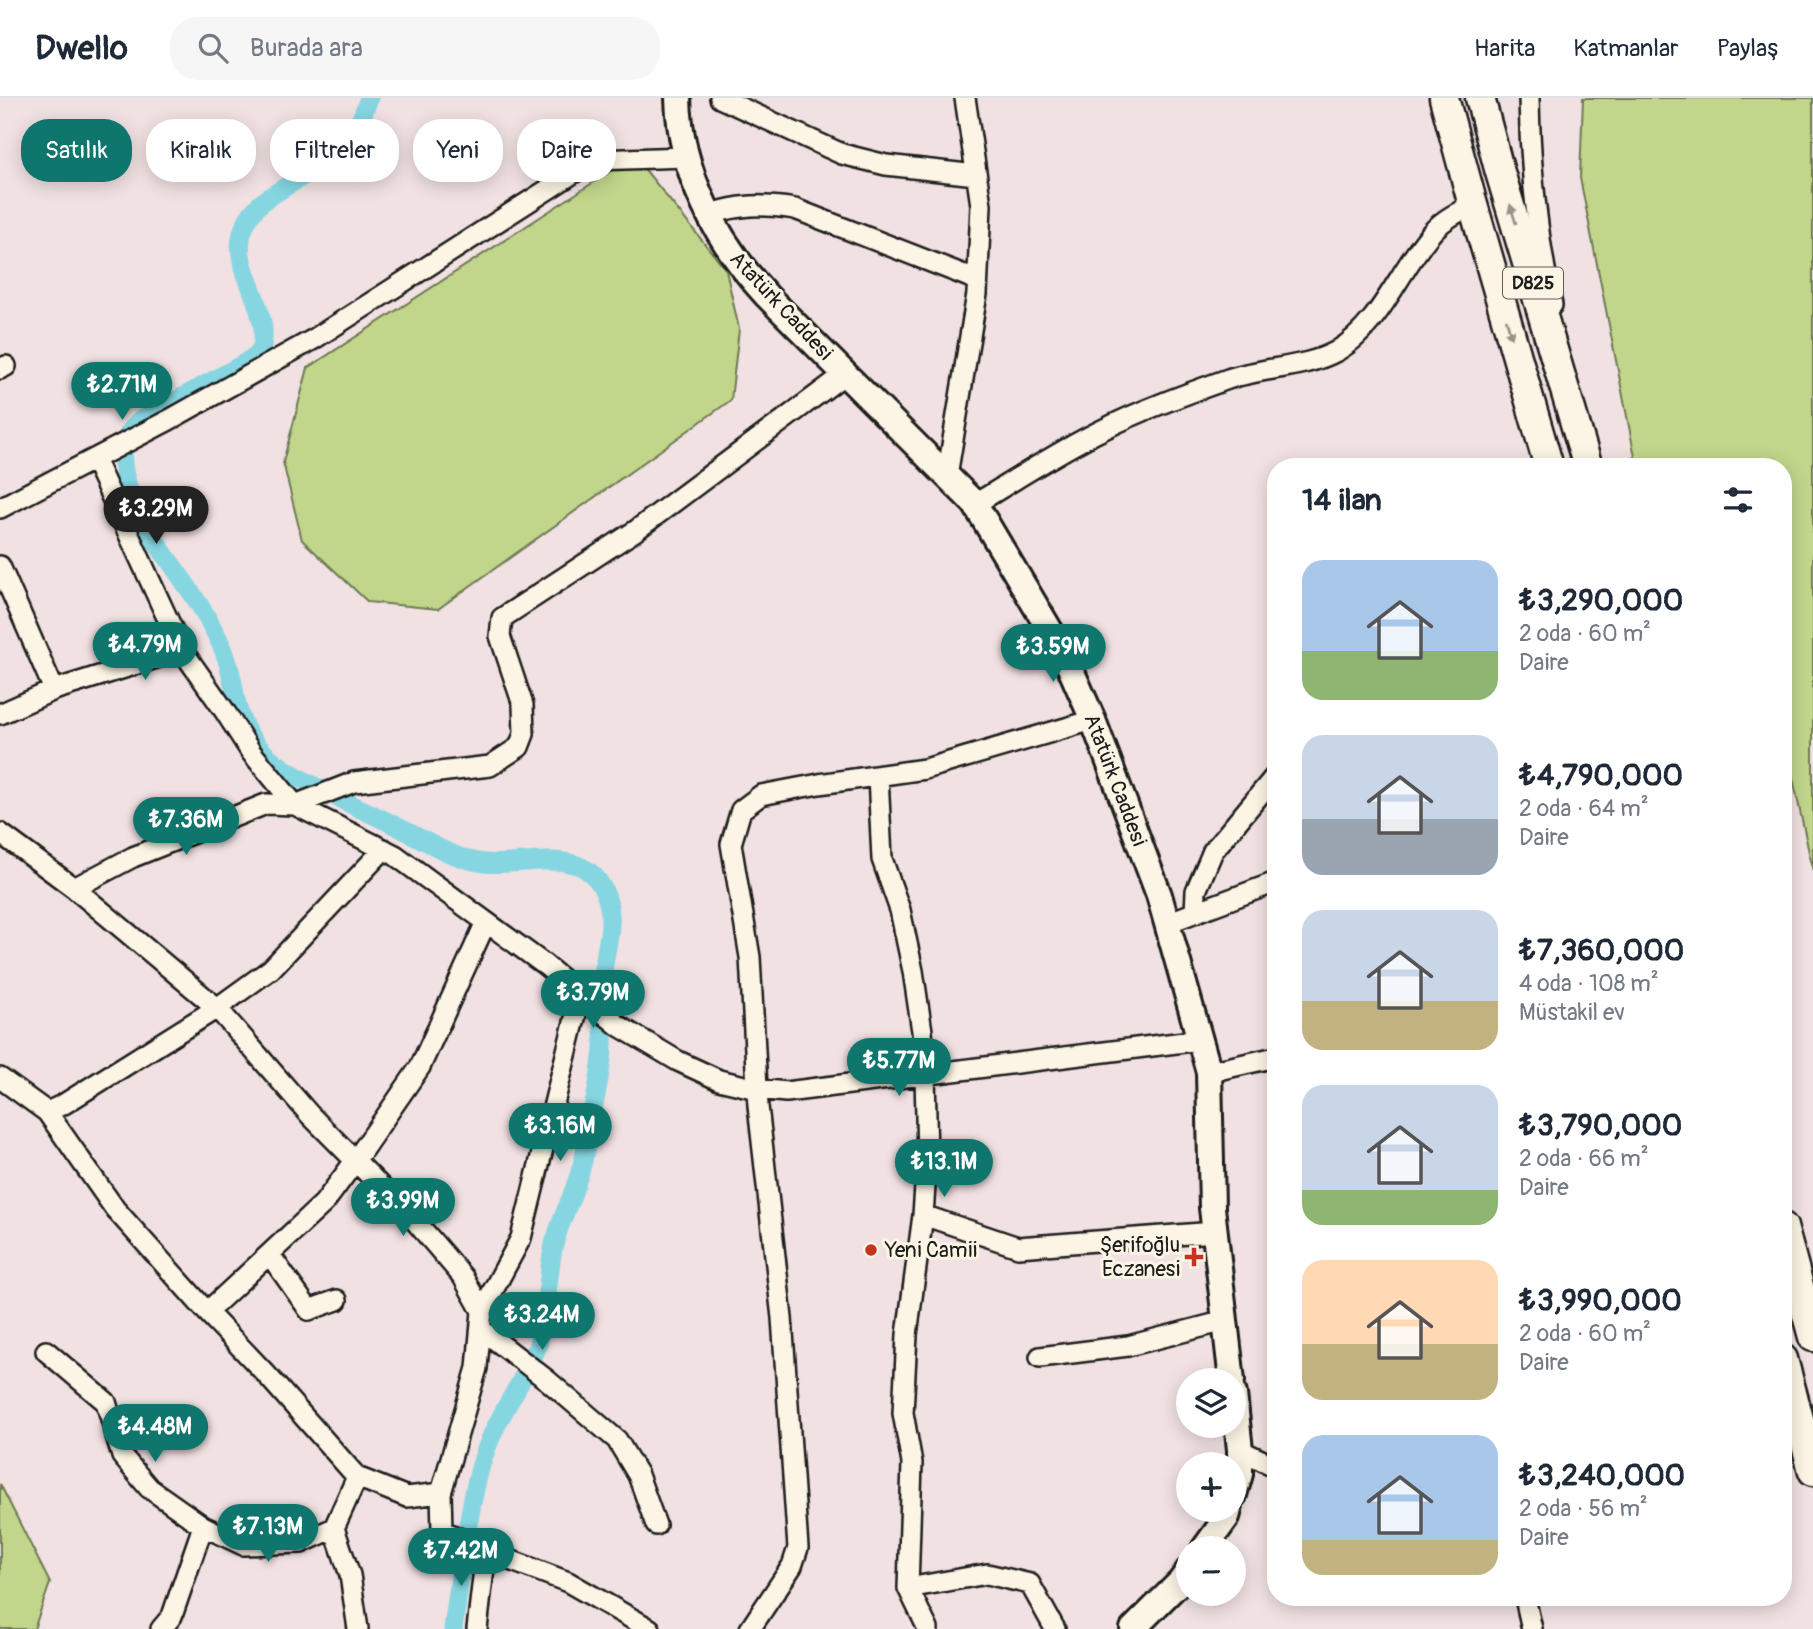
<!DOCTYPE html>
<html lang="tr">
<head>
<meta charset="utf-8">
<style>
	:root { --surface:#fff; --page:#f6f6f7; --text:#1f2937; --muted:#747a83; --line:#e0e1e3; --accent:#0f766e }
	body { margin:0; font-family:Pangolin,sans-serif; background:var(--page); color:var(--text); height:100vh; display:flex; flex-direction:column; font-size:26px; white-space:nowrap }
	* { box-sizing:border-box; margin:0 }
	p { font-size:23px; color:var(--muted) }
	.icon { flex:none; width:38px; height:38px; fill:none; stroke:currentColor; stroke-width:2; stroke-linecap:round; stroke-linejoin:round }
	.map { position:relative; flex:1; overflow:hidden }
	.sheet { position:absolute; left:1267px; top:360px; width:525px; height:1148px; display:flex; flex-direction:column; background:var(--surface); border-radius:28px; box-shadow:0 4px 18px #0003 }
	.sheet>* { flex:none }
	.hud { position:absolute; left:21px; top:21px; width:665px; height:63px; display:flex; gap:14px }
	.fabs { position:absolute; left:1176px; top:1270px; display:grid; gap:14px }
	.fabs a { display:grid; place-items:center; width:70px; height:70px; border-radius:50%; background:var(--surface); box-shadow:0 4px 18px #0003; font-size:35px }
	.price { position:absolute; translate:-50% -60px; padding:0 16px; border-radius:24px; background:var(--accent); color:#fff; font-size:23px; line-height:46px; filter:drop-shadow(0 2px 4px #0008) }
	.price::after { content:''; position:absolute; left:50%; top:42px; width:21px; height:16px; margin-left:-10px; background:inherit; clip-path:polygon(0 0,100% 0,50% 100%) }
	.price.on { background:#222; color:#fff }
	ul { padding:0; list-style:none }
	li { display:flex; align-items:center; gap:21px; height:175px; padding:0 35px }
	li span { display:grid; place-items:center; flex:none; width:196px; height:140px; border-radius:21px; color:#555 }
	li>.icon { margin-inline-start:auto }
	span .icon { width:84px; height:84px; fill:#fffc; stroke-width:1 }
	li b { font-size:30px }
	h2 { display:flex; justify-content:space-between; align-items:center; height:84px; padding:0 35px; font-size:30px }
	.pill { padding:0 24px; border-radius:28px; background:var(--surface); box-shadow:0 4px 18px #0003; font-size:24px; line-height:63px }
	.pill.on { background:var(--accent); color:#fff }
	header { display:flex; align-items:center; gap:42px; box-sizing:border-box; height:98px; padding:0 35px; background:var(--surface); border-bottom:2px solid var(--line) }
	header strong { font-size:33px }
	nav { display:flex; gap:38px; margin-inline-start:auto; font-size:24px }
	.search { width:490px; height:63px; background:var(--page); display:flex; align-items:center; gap:18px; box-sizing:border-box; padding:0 24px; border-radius:28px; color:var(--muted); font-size:26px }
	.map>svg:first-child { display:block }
	.green { fill:#c1d68b; stroke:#6e7954; stroke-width:2 }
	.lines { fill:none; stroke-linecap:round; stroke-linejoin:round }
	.canal { stroke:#86d6e1; stroke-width:19 }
	.minor-casing { stroke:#1c1c1c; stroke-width:24 }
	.major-casing { stroke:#1c1c1c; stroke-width:30 }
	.highway-casing { stroke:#1c1c1c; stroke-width:33 }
	.minor { stroke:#fcf5e5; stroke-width:19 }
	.major { stroke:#fcf5e5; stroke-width:24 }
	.highway { stroke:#fcf5e5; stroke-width:28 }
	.oneway { fill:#97938b }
	.poi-dot { fill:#c8321e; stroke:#fcf5e5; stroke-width:2.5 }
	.labels { text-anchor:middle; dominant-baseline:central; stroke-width:6; stroke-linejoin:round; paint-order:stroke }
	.shield { fill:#fcf5e5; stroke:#5f5d58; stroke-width:2 }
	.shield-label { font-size:19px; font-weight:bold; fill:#1c1c1c }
	.street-label { font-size:21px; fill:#1c1c1c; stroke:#fcf5e5 }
	.poi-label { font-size:21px; fill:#1c1c1c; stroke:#fcf5e5; text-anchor:end }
</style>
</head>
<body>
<header>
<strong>Dwello</strong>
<div class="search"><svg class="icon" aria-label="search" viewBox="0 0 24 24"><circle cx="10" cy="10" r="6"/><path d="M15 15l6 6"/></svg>Burada ara</div>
<nav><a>Harita</a><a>Katmanlar</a><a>Paylaş</a></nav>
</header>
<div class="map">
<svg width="1813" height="1531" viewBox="0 0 1813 1531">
	<rect width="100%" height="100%" fill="#f1e1e2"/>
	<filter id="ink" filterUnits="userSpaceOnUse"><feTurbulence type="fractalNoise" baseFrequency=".0143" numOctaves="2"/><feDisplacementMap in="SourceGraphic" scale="14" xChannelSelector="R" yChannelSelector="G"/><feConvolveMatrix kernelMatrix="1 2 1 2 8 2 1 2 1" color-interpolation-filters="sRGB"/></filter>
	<g filter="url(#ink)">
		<path class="green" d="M1583 0H1813V773L1783 634V369H1637L1580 80Z
			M634 58 726 172 739 231 731 302 438 511 368 504 302 442 283 364 308 270Z
			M0 1386 50 1485 34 1531H0Z"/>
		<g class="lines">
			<path class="canal" d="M369 0C364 14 359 28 350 40 327 70 289 83 260 106 217 149 257 184 263 230 263 237 264 246 260 252 257 258 249 262 243 266L142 321C135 328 128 334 125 343 114 375 144 429 163 454 185 485 208 516 223 551 231 569 233 586 237 606 244 641 268 662 298 679 329 697 362 711 394 727 422 740 453 762 485 765 520 769 576 749 599 784 619 814 607 841 603 873 601 899 604 925 603 951 601 975 596 998 591 1021 588 1038 586 1054 581 1070 574 1098 559 1123 553 1151 547 1183 547 1217 537 1249 525 1282 502 1311 489 1344 478 1371 473 1399 468 1427
				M453 1531 462 1465"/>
			<defs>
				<path id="minor" d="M720 0 842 56 886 67 976 77
					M1529 0C1530 71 1537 138 1552 207
					M708 117C740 106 762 106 795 111L977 182
					M0 271 6 268
					M94 361 182 552
					M947 378 977 196 981 107 965 0
					M975 406C1018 380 1060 352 1104 331 1144 311 1186 296 1228 281 1263 269 1304 271 1337 253 1382 226 1399 171 1433 133 1444 121 1458 114 1473 107
					M0 410 169 322 314 241 594 62 687 59
					M0 468 54 592
					M0 616 54 592 182 552 224 612 251 654 295 707 395 757 545 867 619 928 678 963 719 982 757 991 786 994 1200 942
					M878 678 882 761 900 812 913 873 922 933 925 977 927 1060 923 1117 907 1237 903 1315 912 1365 908 1490 928 1531
					M0 735 74 790 217 910 310 1017 416 1124 463 1179 482 1213 477 1270 441 1395 442 1432 486 1453 568 1484 650 1531
					M384 751 271 871 217 910 64 1006 47 1014 115 1111 207 1214 266 1276 357 1379 407 1399 441 1395
					M74 790 133 759 266 706 295 707 354 684 490 668 519 649 524 636 523 607 500 538 502 520 635 433 845 276
					M1195 815 1196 793 1213 753 1276 677
					M1167 825 1276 784
					M1209 974 1276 959
					M0 980 47 1014
					M923 1117 1018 1149 1215 1134
					M270 1157 309 1212 337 1202
					M482 1213 521 1140 581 896
					M207 1214 324 1105 355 1063 420 969 486 824
					M481 1231 547 1282 617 1342 638 1377 656 1427
					M46 1253 106 1304 122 1358 149 1390 203 1428 243 1447 301 1445 334 1430
					M1040 1259 1128 1248 1225 1223
					M1240 1352 1276 1369
					M357 1379 334 1430 350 1477 358 1531
					M908 1490 987 1476 1030 1486 1055 1531
					M1525 1500 1532 1531
					M161 1531 172 1518 203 1428
					M477 1531 486 1453
					M750 1531 792 1468 798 1450 782 1220 758 1008 750 859 731 746 741 712 761 697 819 686 925 671 1093 622"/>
				<path id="major" d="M678 0C680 76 717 144 767 198L975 406 1064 556 1093 622 1159 797 1209 974 1212 1110 1232 1283
					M1234 1296 1240 1352V1376L1234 1397
					M1204 1451 1227 1419 1229 1412
					M1133 1531 1181 1483 1188 1473"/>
				<path id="highway" d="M1444 0 1473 107 1549 369
					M1480 0 1499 71 1588 369
					M1783 1129 1813 1239
					M1783 1261 1813 1373"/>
			</defs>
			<use href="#minor" class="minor-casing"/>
			<use href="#major" class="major-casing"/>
			<use href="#highway" class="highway-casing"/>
			<use href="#minor" class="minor"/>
			<use href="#major" class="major"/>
			<use href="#highway" class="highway"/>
		</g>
		<defs><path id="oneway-solid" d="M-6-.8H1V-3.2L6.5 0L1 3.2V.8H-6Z" transform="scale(1.75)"/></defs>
		<g class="oneway">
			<use href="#oneway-solid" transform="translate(1513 116) rotate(-107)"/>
			<use href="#oneway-solid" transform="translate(1509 231) rotate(74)"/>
		</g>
	</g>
	<g class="poi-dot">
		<circle cx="871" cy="1152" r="7"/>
		<path d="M1190.5 1148.5h7v7h7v7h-7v7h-7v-7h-7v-7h7z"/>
	</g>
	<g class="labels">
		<rect class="shield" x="1503" y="169.5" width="60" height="31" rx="5"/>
		<g class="shield-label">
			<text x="1533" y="185">D825</text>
		</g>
		<g class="street-label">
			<text transform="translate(781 208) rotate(47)">Atatürk Caddesi</text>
			<text transform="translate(1115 682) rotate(69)">Atatürk Caddesi</text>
		</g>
		<g class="poi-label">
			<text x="1180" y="1147">Şerifoğlu<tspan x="1180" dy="24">Eczanesi</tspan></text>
			<text x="885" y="1152" text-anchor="start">Yeni Camii</text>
		</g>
	</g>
</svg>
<div class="fabs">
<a><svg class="icon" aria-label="layers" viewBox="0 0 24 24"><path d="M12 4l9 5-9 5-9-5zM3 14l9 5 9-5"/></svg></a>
<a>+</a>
<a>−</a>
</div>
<b class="price" style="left:122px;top:324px">₺2.71M</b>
<b class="price on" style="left:156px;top:448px">₺3.29M</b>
<b class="price" style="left:145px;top:584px">₺4.79M</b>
<b class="price" style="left:1053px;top:586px">₺3.59M</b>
<b class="price" style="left:186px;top:759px">₺7.36M</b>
<b class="price" style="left:593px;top:932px">₺3.79M</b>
<b class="price" style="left:899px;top:1000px">₺5.77M</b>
<b class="price" style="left:560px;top:1065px">₺3.16M</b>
<b class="price" style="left:944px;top:1101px">₺13.1M</b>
<b class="price" style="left:403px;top:1140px">₺3.99M</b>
<b class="price" style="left:542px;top:1254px">₺3.24M</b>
<b class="price" style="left:155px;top:1366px">₺4.48M</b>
<b class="price" style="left:268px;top:1466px">₺7.13M</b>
<b class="price" style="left:461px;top:1490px">₺7.42M</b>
<div class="hud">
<a class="pill on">Satılık</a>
<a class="pill">Kiralık</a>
<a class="pill">Filtreler</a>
<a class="pill">Yeni</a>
<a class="pill">Daire</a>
</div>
<section class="sheet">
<h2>14 ilan<svg class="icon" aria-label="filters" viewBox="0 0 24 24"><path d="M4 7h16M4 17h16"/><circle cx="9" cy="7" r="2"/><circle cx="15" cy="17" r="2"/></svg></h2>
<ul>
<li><span style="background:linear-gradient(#a9c7e8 65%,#8fb573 0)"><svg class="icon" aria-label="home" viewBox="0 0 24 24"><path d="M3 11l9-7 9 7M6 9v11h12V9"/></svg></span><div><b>₺3,290,000</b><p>2 oda · 60 m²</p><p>Daire</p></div></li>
<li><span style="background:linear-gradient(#c9d6e8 60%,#9aa5b1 0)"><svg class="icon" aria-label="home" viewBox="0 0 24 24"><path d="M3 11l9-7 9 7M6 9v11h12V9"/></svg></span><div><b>₺4,790,000</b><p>2 oda · 64 m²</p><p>Daire</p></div></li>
<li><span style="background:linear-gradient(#c9d6e8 65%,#c2b280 0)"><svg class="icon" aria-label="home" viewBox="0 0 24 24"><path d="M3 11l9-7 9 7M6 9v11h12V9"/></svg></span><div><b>₺7,360,000</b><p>4 oda · 108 m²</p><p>Müstakil ev</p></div></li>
<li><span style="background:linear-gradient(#c9d6e8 75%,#8fb573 0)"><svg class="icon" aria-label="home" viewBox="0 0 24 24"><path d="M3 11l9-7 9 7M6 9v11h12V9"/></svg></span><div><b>₺3,790,000</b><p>2 oda · 66 m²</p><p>Daire</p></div></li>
<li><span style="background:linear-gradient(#ffd9b3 60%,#c2b280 0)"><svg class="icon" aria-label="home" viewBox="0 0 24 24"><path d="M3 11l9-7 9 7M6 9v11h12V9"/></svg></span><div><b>₺3,990,000</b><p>2 oda · 60 m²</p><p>Daire</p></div></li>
<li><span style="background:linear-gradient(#a9c7e8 75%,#c2b280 0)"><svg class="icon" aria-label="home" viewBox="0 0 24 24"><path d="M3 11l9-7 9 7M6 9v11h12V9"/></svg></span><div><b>₺3,240,000</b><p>2 oda · 56 m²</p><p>Daire</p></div></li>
</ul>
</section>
</div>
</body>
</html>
